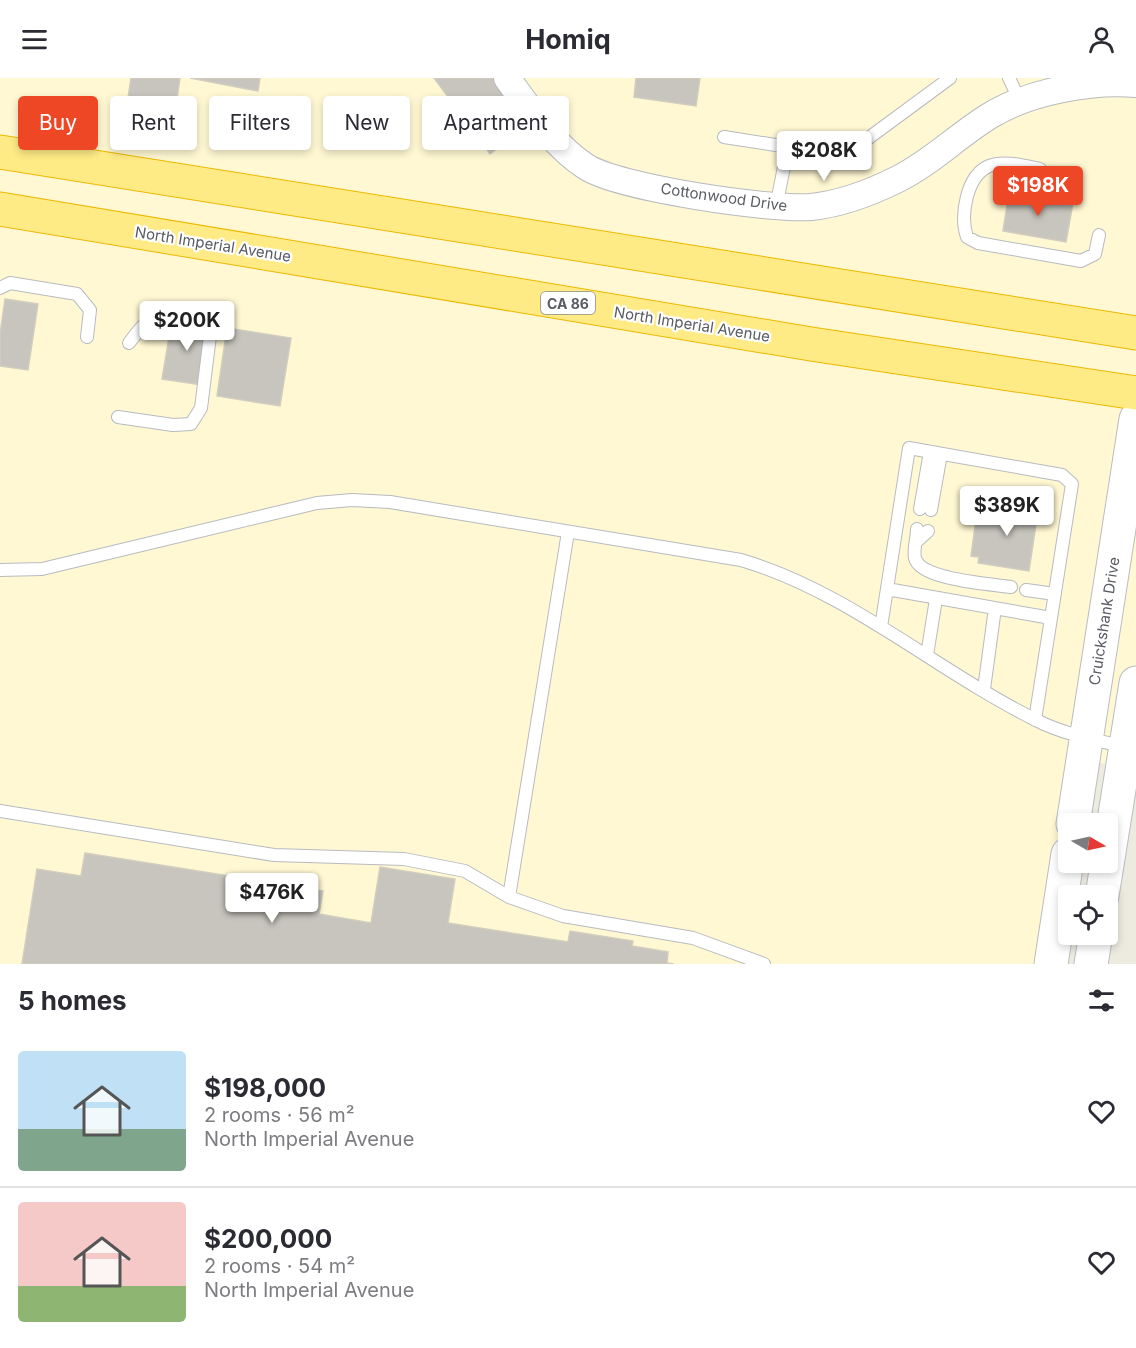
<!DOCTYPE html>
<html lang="en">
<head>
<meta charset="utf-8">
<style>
	:root { --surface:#fff; --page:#f7f7f7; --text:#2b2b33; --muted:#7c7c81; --line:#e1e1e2; --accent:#ed4726 }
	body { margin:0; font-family:Inter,sans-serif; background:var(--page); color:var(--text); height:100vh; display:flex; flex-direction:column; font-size:22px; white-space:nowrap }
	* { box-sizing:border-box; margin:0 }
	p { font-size:20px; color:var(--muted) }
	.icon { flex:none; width:33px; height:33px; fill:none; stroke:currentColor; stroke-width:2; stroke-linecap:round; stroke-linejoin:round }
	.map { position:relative; height:886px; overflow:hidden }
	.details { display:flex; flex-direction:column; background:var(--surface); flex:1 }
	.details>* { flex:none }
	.top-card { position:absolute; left:18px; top:18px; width:600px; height:54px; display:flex; gap:12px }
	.needle { width:39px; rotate:99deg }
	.tools { position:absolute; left:1058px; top:735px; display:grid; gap:12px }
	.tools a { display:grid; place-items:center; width:60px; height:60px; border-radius:6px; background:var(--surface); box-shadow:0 3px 9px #0003; font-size:30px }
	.price { position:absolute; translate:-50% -51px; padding:0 14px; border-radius:6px; background:#fff; color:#222; font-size:20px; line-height:39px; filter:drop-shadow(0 2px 3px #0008) }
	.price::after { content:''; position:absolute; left:50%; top:36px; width:18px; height:14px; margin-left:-9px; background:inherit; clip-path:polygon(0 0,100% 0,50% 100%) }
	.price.selected { background:var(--accent); color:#fff }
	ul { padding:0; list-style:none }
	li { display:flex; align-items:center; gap:18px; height:150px; padding:0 18px }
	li+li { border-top:2px solid var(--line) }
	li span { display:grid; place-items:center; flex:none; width:168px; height:120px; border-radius:6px; color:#555 }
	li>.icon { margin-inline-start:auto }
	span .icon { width:72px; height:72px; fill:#fffc; stroke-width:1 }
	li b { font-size:26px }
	h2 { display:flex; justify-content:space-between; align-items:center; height:72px; padding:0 18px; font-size:26px }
	.chip { padding:0 21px; border-radius:6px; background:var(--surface); box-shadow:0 3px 9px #0003; font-size:21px; line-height:54px }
	.chip.selected { background:var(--accent); color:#fff }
	header { display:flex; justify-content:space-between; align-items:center; height:78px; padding:0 18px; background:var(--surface); font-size:27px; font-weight:700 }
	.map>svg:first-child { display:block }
	.commercial { fill:#fff8d3 }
	.building { fill:#c7c5bd; stroke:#d1cdbf; stroke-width:1.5 }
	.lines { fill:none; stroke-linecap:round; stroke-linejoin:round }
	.lane-casing { stroke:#b8bac0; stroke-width:14 }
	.street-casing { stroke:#b8bac0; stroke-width:28 }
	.secondary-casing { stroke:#b9bcc3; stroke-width:35 }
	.highway-casing { stroke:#edb800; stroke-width:35 }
	.lane { stroke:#fff; stroke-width:12 }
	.street { stroke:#fff; stroke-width:26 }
	.secondary { stroke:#fff; stroke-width:33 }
	.highway { stroke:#ffeb85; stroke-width:33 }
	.labels { text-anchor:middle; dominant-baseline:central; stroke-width:4.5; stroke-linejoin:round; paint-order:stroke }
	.shield { fill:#fff; stroke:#8b8d91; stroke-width:1.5 }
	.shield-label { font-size:14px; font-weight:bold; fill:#595c62 }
	.street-label { font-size:15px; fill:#595c62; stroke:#fff }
</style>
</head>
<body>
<header><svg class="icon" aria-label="menu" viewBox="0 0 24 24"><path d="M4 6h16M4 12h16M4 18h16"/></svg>Homiq<svg class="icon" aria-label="person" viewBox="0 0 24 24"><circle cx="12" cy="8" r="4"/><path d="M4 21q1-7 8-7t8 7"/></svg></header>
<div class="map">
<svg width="1136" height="886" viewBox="0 0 1136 886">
	<rect width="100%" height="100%" fill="#edebe0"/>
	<path class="commercial" d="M0 0H1136V691L1083 682 1051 886H0Z"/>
	<path class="building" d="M131 0H180L176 28 128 20Z
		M190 0H260L258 13Z
		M434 0H494L529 47 490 76Z
		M636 0H700L696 28 634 19Z
		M1009 114 1073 125 1066 164 1003 153Z
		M5 221 38 226 28 292 0 288V256Z
		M172 241 211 247 202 307 162 301Z
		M227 250 291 260 280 328 217 318Z
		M1004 421 1039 427 1029 493 978 485 979 479 971 478 976 441 987 443 988 438 1001 440Z
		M85 775 323 813 319 836 371 845 380 789 455 801 448 845 568 864 570 853 633 863 632 868 668 874 667 885 674 886H22L37 791 81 798Z"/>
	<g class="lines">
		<defs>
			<path id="lane" d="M1009 0 1020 23
				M724 59 788 69
				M1040 91C1025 88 1004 82 989 88 966 98 960 138 967 159L978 165 1081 183 1095 176 1099 157
				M776 129 788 69 855 70 950 0
				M0 210 10 205 77 216 90 232 87 259
				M118 339 173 347 191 346 201 330 212 242C205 234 197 233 187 232 158 229 145 243 129 265
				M920 431 930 374
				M931 432 941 376
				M917 451C917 460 913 472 915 480 920 502 991 506 1011 509
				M917 463 928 453
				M0 492 42 491 317 425 352 422 390 424 741 482C849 514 934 591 1034 641 1062 656 1095 662 1126 669
				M887 511 1051 540
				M1026 512 1055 516
				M881 549 909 370 1062 397 1072 406 1035 642
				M927 577 936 521
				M984 611 995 530
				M0 733 274 777 404 781 465 793 509 819 563 838 693 860 764 886
				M509 819 568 454"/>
			<path id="street" d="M507 0C529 30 553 67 585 88 617 110 771 132 811 129 840 126 872 114 898 101 932 84 958 57 991 37 1029 14 1092 2 1136 6"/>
			<path id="secondary" d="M1073 746 1136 341
				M1102 818 1136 605
				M1051 886 1068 776
				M1091 886 1096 856"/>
			<path id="highway" d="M0 74 1136 255
				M0 131 811 266 1136 315"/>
		</defs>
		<use href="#lane" class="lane-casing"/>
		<use href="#street" class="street-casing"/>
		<use href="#secondary" class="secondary-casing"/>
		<use href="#highway" class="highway-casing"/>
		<use href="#lane" class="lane"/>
		<use href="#street" class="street"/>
		<use href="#secondary" class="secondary"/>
		<use href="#highway" class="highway"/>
	</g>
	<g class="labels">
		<rect class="shield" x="541" y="214" width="54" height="22" rx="4.5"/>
		<g class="shield-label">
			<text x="568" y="225">CA 86</text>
		</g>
		<g class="street-label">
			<text transform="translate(724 119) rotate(8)">Cottonwood Drive</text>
			<text transform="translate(213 166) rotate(9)">North Imperial Avenue</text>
			<text transform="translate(692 246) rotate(9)">North Imperial Avenue</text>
			<text transform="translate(1104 543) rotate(-81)">Cruickshank Drive</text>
		</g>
	</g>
</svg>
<div class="tools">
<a><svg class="needle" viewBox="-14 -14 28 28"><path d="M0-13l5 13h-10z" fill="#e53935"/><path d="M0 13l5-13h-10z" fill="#7c7c81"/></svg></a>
<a><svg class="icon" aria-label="locate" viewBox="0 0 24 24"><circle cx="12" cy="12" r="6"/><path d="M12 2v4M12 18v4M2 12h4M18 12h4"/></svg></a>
</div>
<b class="price" style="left:824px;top:104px">$208K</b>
<b class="price selected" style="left:1038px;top:139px">$198K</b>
<b class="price" style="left:187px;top:274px">$200K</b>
<b class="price" style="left:1007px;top:459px">$389K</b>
<b class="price" style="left:272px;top:846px">$476K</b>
<div class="top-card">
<a class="chip selected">Buy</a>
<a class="chip">Rent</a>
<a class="chip">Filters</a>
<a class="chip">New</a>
<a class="chip">Apartment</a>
</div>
</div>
<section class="details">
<h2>5 homes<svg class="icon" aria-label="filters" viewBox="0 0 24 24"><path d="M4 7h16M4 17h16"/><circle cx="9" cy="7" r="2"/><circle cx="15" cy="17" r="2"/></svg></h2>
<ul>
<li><span style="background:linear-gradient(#bfe0f5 65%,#7fa58c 0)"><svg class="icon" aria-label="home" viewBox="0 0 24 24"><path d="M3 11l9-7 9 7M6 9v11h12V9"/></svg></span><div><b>$198,000</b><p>2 rooms · 56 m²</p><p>North Imperial Avenue</p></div><svg class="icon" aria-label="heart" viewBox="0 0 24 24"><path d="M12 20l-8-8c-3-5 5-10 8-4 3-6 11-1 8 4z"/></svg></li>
<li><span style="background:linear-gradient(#f6c9c9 70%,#8fb573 0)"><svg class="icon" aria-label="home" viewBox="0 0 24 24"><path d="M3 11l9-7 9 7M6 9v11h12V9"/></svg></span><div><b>$200,000</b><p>2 rooms · 54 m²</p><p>North Imperial Avenue</p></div><svg class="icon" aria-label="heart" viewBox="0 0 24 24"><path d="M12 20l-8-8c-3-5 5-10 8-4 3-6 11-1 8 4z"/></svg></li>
</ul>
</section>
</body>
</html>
